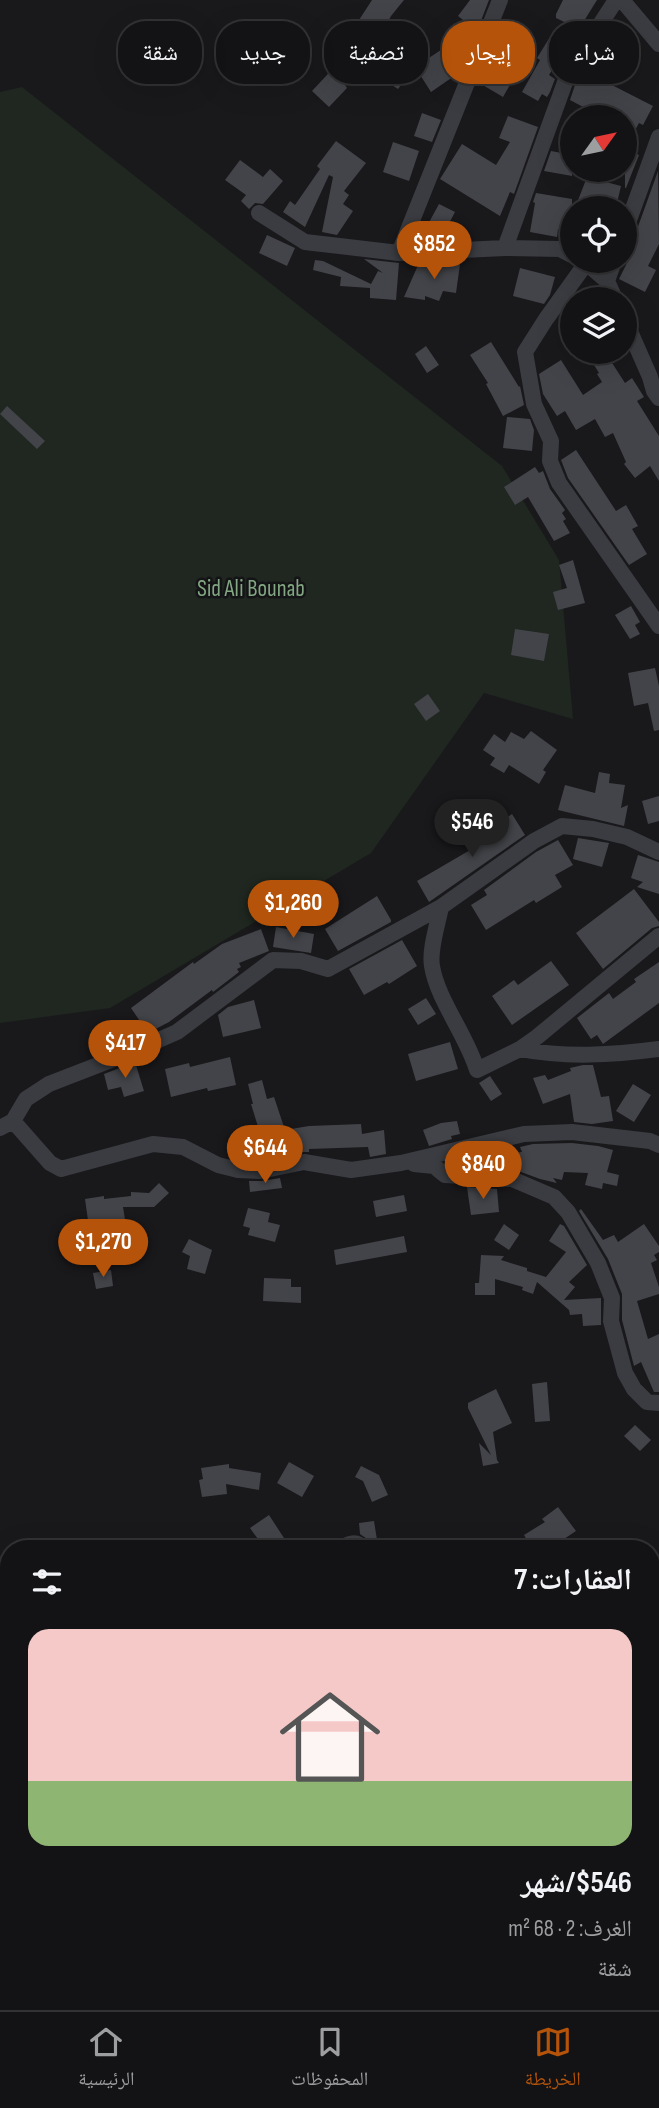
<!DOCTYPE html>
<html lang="ar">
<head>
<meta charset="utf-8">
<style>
	:root { --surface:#131315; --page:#1c1c1e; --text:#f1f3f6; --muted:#9d9ea0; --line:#323234; --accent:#b45309 }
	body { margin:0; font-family:"Sofia Sans Condensed","Noto Naskh Arabic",sans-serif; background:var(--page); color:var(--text); direction:rtl; height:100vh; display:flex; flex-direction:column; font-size:26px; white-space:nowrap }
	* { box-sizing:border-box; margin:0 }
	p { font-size:23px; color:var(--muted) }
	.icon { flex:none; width:38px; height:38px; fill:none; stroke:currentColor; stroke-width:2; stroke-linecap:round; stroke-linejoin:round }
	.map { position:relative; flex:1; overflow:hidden; direction:ltr }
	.sheet { position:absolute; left:0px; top:1540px; width:660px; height:471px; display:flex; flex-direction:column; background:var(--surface); border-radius:28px 28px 0 0; box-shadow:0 7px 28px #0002,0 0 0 2px var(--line); direction:rtl }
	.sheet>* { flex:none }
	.banner { position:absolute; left:21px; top:21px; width:618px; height:63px; direction:rtl; display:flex; gap:14px }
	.needle { width:46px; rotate:57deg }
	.tools { position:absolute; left:560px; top:105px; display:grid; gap:14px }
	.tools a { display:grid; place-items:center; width:77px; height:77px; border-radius:50%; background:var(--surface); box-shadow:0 7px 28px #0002,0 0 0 2px var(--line); font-size:35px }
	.price { position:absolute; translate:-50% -60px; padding:0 16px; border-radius:24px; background:var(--accent); color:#fff; font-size:23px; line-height:46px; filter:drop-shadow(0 2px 4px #0008) }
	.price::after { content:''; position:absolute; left:50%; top:42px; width:21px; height:16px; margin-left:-10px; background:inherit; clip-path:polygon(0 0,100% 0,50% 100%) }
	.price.on { background:#222; color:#fff }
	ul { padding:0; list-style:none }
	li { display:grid; align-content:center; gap:14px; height:371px; padding:0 28px }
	li span { display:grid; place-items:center; height:217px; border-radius:21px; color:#555 }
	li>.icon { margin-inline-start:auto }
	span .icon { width:126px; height:126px; fill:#fffc; stroke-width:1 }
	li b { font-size:30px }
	h2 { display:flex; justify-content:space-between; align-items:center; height:84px; padding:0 28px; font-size:30px }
	.tag { padding:0 24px; border-radius:28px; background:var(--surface); box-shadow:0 7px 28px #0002,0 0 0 2px var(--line); font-size:24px; line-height:63px }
	.tag.on { background:var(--accent); color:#fff }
	.menu { display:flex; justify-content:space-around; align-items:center; height:98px; border-top:2px solid var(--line); background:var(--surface); font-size:19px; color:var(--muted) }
	.menu a { display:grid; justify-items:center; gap:4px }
	.menu .on { color:var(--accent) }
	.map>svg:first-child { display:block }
	.green { fill:#1f2720 }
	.building { fill:#434449 }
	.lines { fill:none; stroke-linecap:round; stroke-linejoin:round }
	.street { stroke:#3a3c41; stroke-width:16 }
	.labels { text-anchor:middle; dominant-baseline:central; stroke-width:5; stroke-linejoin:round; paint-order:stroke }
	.park-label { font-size:23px; fill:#82a782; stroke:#141417 }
</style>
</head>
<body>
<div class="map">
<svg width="659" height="2010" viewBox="0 0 659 2010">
	<rect width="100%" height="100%" fill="#19191c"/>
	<path class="green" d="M22 87 502 466 559 560 573 719 484 693 371 853 110 1008 0 1023V92Z"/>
	<path class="building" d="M372 0H404L391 16 382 34 359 20Z
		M470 0H489L477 31 458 16Z
		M563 0H597L579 29 556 18V14Z
		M609 30 628 41 609 71 613 73 608 83 653 106 643 125 639 123 625 149 639 155 626 188H625V117H602L570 100 577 79Z
		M335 35 365 56 345 85 347 88 329 107 312 91 340 61 324 49Z
		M550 37 566 48 549 75 555 79 550 92 547 97 542 94 538 101 522 92 540 60 537 58Z
		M444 48 460 72 431 92 415 67Z
		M395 52 415 66 398 89 378 76Z
		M493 64 515 76 503 97 481 84Z
		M422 113 441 120 432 142 414 136Z
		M508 116 538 127 514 194 510 192 500 216 440 179 462 144 496 165 510 142 499 138Z
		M336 141 366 163 344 191 349 195 343 204 353 211 337 235 322 232 333 177 329 175 305 227 283 212 290 201 295 205 320 169 317 166Z
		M393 142 419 151 409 181 383 172Z
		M551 151 572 155V176L544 171Z
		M240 160 263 177 270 169 283 181 263 204 255 203 249 209 241 201 246 195 225 180Z
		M658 171 659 244 648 266 656 270 645 292 619 279 630 257 625 254V248L628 241 635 235Z
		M587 177 621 186 617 203 614 202 611 208H575Z
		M536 193 572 199V234L558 229 557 237 530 232 535 203 533 202Z
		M439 204 455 212 443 235 427 226Z
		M267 235 295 248 287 266 259 253Z
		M364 259 399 263 396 300 370 298V288L340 286 341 277 313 270 315 260 323 261 371 284 378 271 383 273Z
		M422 262 429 266V262H442L460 264 456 293 443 291 439 301 425 296V300L404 297 419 263Z
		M520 268 555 277 550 295 544 304 513 296Z
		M491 342 519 387 520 386 524 405 503 416 486 384 488 383 470 355Z
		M426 346 439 365 427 373 415 354Z
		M586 352H605L625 383 632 378 644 397 637 401 659 436V481L650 466 635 478 624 464 626 462 613 433 605 437 595 419 576 430 565 411 557 416 543 394 539 374 561 360 583 395 602 382 597 374 599 373Z
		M7 406 45 441 37 449 0 414Z
		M507 417 530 419 534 430 532 451 503 448Z
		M576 450 616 511 626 505 638 526 632 529 647 554 629 565 568 478 561 460Z
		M535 467 539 473 543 471 550 489 565 510 562 513 566 519 563 521 570 533 554 541 528 497 515 505 504 487Z
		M573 560 585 603 558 610 553 592 567 588 559 565Z
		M631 606 640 622 635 625 640 634 630 639 615 615Z
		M515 629 549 634 544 661 511 655Z
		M655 668 659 686V730L654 731 648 703 634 706 628 673Z
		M428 694 440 711 426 721 414 704Z
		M531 731 557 750 543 770 546 772 539 784 509 765 504 773 490 765 495 758 483 750 494 734 505 742 511 732 524 739Z
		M599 772 610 774 609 783 625 785 621 808 628 805 624 826 558 810 565 785 595 793Z
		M659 796V821L648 824 642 801Z
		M512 814 525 835 429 902 417 881 489 839 485 832Z
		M578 838 609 843 602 867 573 859Z
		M558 840 573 865 555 875 562 887 536 903 534 900 486 930 471 905 487 895 484 890 536 852Z
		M638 855 659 862V894L637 887 643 882 631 878Z
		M634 889 659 922V926L652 928 603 969 576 933Z
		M377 896 391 920V922L338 951 325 929Z
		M276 927 314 934 311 953 273 947Z
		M261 929 269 951 239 963 241 967 237 969 239 972 213 992 212 990 169 1022 148 1033 131 1008 193 962 194 964 222 944Z
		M402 940 417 966 389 984 387 982 364 995 349 969Z
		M551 961 569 985 512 1025 492 996 514 980 518 985Z
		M659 962V1003L603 1044 597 1035 591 1039 577 1018 609 993 613 999 636 982 634 979Z
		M426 998 436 1014 418 1025 408 1009Z
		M254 1000 261 1028 223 1037 218 1015 228 1007Z
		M450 1042 458 1069 416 1081 408 1054Z
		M230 1057 236 1085 208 1091 207 1088 171 1097 165 1069 189 1063 190 1067Z
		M135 1062 144 1091 124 1097 121 1087 108 1090 104 1074Z
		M583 1065H593L601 1097 609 1096 613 1121 592 1124 574 1122 570 1094 543 1104 533 1078 545 1075 548 1080 571 1071 570 1068Z
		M490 1076 502 1094 491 1101 479 1083Z
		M262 1080 267 1099 274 1097 285 1130 309 1126 361 1124 362 1134 384 1130 386 1154 370 1157 368 1147 309 1149V1152H302L259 1160H246L243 1130 260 1133 251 1104H253L248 1084Z
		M633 1084 651 1095 634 1122 616 1111Z
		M457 1121 460 1134 451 1136 452 1139 429 1146 423 1130 441 1123Z
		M572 1143 598 1146 613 1150 607 1172 619 1175 617 1186 603 1183 602 1189 585 1185 588 1173 564 1172 562 1180 553 1178 557 1183 540 1179 513 1169 488 1167 489 1155 522 1152 520 1147 533 1144Z
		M280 1178 282 1188 250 1192 249 1181H262Z
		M159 1183 169 1193 154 1207H123L126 1226 107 1228 111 1247 92 1249 85 1199 104 1196V1199L131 1196V1192L149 1193Z
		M467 1187 497 1189 499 1212 471 1215Z
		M404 1195 407 1211 376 1217 373 1201Z
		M248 1208 270 1213 268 1222 280 1225 275 1242 248 1235 250 1228 243 1226Z
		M581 1209 603 1240 614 1235 618 1242 644 1224 659 1246V1252L654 1255 657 1260 651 1263 659 1287V1294L637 1301 648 1339 659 1334V1392H654L641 1362 634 1366 622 1320V1294L608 1259 579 1211Z
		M504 1224 519 1235 509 1250 494 1240Z
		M560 1224 564 1226 587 1265 569 1282 575 1287 564 1300 601 1298V1325L583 1326 582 1314 570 1315 569 1310 537 1282 533 1294 522 1290 523 1287 495 1279V1295H475V1283H479L481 1255 504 1256 501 1260 527 1268V1271L546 1277 566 1252 549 1241Z
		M404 1236 407 1252 336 1265 334 1250Z
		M189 1239 212 1250 205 1274 187 1269 190 1256 182 1252Z
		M111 1270 113 1286 96 1289 93 1273Z
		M264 1278 291 1279V1287H301V1303L263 1301Z
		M547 1382 550 1421 535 1422 532 1384Z
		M496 1389 512 1423 493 1432 497 1460 499 1463 483 1466 479 1443 491 1455 468 1408V1403Z
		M635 1425 651 1440 640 1451 624 1436Z
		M289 1462 314 1476 302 1497 277 1483Z
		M229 1464V1468L261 1473 259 1490 226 1484 227 1494 202 1497 199 1480 203 1479 201 1468Z
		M361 1466 379 1475 388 1495 372 1502 363 1481 355 1477Z
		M558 1507 576 1531 549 1549H532L524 1535 545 1522 542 1519Z
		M269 1515 284 1538 269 1549H265L250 1528Z
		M374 1521 377 1540 370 1541 360 1534 359 1523Z"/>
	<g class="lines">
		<path class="street" d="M622 0 659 44
			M259 213 305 242 399 253 505 248 560 249 572 255
			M625 231 659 137
			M505 248 568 74 616 0
			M399 253 500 0
			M584 261 607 281 615 299
			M587 262 546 319 525 352 534 404 551 441 550 461 559 483 659 626
			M607 281 614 261
			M625 320 650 377 654 391 659 398
			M441 907C438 923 429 950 432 966 437 999 467 1036 477 1070L520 1049 537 1037 659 936
			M520 1049C566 1058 613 1055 659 1049
			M13 1121 50 1163 61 1169 153 1144 183 1147 218 1165 238 1170 260 1171 304 1162 351 1170 401 1163 524 1134 572 1132 650 1141 659 1145
			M0 1128 13 1121 26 1099 49 1084 129 1053 177 1032 273 960 301 961 328 969 441 907 534 841 562 826 593 829 627 837 659 852
			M414 1164 434 1166 445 1175 512 1179 554 1197 568 1212 598 1263 612 1298 611 1321 625 1373 634 1389 647 1402 659 1403
			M341 1549C348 1543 357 1540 363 1549
			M639 2002 645 2010"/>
	</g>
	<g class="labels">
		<g class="park-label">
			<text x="251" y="589">Sid Ali Bounab</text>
		</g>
	</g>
</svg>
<div class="tools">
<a><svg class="needle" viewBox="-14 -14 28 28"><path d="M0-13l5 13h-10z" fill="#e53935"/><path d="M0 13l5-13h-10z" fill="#9d9ea0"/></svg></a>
<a><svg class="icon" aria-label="locate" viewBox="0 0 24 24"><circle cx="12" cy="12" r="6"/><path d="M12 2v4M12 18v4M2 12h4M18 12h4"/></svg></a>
<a><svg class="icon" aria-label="layers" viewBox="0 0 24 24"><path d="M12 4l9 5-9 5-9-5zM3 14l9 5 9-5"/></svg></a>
</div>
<b class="price" style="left:434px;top:281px">$852</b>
<b class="price on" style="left:472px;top:859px">$546</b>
<b class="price" style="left:293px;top:940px">$1,260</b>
<b class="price" style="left:125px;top:1080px">$417</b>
<b class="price" style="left:265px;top:1185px">$644</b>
<b class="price" style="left:483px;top:1201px">$840</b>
<b class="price" style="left:103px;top:1279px">$1,270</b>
<div class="banner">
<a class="tag">شراء</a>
<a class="tag on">إيجار</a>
<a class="tag">تصفية</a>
<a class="tag">جديد</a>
<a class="tag">شقة</a>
</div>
<section class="sheet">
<h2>العقارات: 7<svg class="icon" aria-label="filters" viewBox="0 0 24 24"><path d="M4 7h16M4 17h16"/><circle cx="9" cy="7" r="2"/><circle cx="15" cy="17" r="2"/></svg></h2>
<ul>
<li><span style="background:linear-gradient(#f6c9c9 70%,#8fb573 0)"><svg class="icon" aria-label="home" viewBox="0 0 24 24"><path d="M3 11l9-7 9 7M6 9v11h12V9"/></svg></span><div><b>$546/شهر</b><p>الغرف: 2 · 68 m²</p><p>شقة</p></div></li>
</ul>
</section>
</div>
<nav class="menu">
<a class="on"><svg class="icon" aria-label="map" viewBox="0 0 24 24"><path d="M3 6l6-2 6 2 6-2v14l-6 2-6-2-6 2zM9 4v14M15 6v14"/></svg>الخريطة</a>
<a><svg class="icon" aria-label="saved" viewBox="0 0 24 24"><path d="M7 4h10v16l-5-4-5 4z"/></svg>المحفوظات</a>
<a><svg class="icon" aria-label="home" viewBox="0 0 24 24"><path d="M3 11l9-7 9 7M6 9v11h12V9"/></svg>الرئيسية</a>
</nav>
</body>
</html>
